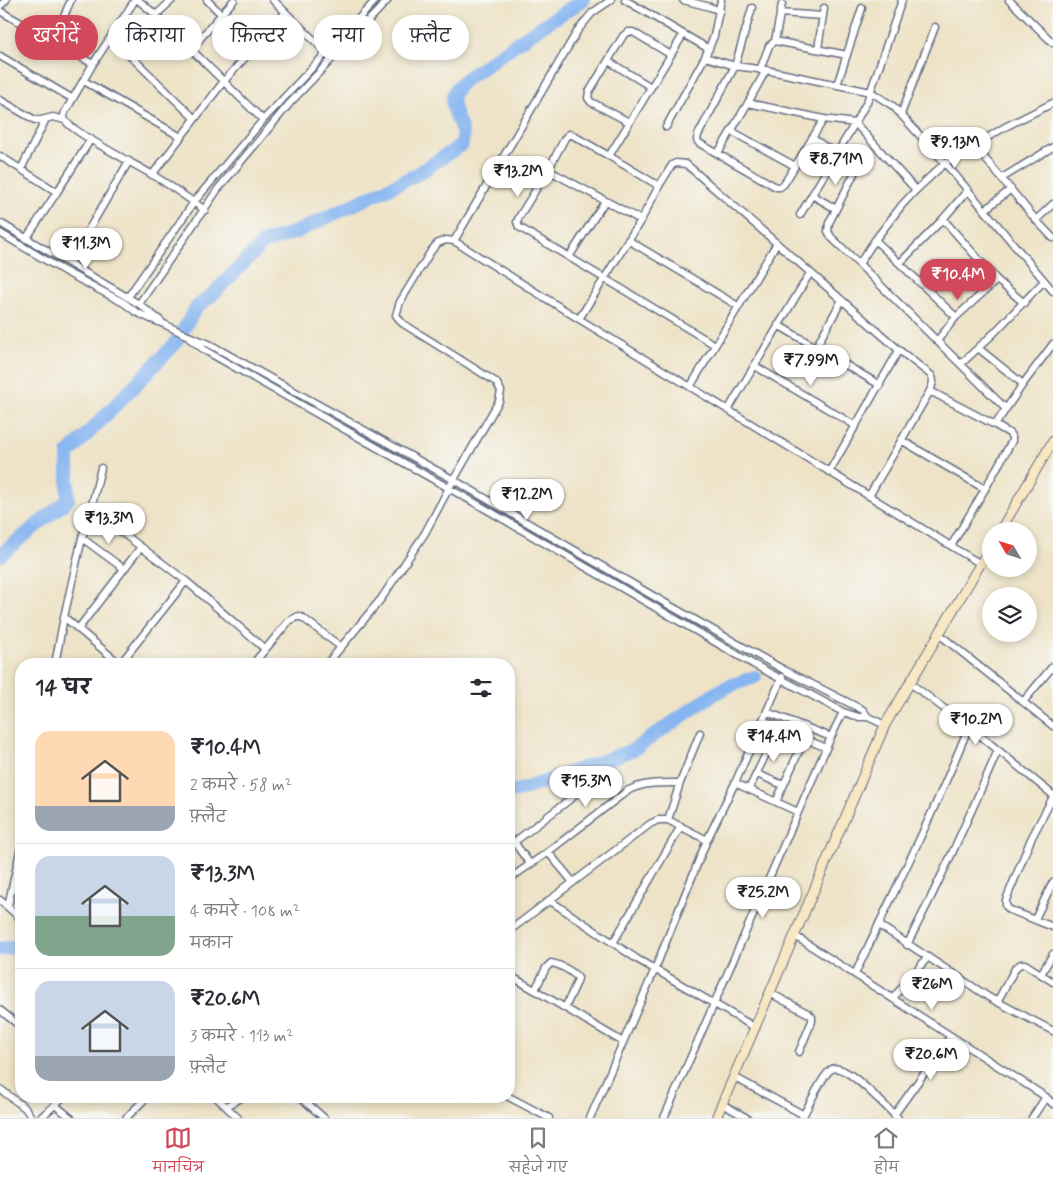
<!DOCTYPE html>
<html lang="hi">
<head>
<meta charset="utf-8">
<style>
	:root { --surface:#fff; --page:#f2f2f3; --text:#2b2b33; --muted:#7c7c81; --line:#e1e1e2; --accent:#d1495b }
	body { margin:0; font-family:Mynerve,"Playpen Sans Deva",sans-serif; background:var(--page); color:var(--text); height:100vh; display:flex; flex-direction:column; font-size:19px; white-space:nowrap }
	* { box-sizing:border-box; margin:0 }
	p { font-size:16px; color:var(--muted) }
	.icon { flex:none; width:28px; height:28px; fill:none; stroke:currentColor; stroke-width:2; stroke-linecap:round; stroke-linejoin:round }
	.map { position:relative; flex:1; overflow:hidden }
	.panel { position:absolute; left:15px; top:658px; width:500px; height:445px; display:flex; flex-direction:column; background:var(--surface); border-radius:20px; box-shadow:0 2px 8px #0003 }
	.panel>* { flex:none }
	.guide { position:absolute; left:15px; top:15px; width:500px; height:45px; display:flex; gap:10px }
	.needle { width:32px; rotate:308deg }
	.fabs { position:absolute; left:982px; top:522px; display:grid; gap:10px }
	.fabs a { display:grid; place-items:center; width:55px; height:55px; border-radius:50%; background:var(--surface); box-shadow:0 2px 8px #0003; font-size:25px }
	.price { position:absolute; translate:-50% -42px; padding:0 11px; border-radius:18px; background:#fff; color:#222; font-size:16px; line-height:32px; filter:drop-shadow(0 1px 2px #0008) }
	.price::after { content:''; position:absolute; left:50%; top:30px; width:15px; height:11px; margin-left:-8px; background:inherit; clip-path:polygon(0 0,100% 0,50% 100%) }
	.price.active { background:var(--accent); color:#fff }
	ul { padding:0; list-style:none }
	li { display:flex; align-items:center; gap:15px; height:125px; padding:0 20px }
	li+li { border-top:1px solid var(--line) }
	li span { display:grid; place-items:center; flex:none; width:140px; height:100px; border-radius:15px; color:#555 }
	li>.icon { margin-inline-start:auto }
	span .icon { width:60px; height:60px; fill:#fffc; stroke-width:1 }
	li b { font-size:21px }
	h2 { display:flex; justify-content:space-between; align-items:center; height:60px; padding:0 20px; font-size:21px }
	.chip { padding:0 18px; border-radius:22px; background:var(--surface); box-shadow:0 2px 8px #0003; font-size:18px; line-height:45px }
	.chip.active { background:var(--accent); color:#fff }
	.tab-bar { display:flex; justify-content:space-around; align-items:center; height:70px; border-top:1px solid var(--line); background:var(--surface); font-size:14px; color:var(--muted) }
	.tab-bar a { display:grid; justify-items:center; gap:2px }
	.tab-bar .active { color:var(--accent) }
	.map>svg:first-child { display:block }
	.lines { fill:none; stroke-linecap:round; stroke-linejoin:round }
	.river { stroke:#86b5f1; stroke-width:14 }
	.minor-casing { stroke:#656e83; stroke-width:9 }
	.secondary-casing { stroke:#656e83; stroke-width:11 }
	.minor { stroke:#fff; stroke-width:6 }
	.secondary { stroke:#f8e7c3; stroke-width:9 }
</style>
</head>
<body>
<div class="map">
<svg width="1053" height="1118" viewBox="0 0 1053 1118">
	<rect width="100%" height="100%" fill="#f6f6f2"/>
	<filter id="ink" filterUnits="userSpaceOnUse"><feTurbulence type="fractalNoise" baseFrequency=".02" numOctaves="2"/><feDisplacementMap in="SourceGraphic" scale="10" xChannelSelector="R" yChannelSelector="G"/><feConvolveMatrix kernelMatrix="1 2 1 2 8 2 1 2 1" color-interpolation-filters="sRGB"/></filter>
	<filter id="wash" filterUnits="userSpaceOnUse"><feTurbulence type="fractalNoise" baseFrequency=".0096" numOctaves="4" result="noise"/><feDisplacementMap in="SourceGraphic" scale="20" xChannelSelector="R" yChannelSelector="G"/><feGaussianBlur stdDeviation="1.12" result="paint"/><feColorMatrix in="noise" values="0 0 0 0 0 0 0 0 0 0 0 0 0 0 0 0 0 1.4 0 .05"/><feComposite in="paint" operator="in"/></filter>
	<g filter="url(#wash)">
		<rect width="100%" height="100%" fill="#eee3c7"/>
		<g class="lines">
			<path class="river" d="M0 555 68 500V454L174 345 196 308 213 294 263 243 296 232 416 175 461 145C469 130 447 111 454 94 459 81 474 73 485 66 516 42 550 21 583 0
				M509 792 521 790 633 750 714 694 729 686 755 677
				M0 949 21 946"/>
		</g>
	</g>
	<g filter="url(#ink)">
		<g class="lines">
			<defs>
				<path id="minor" d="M135 0 93 64 65 112C64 115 63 116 65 120 70 131 138 166 153 175 171 186 188 198 205 210
					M138 0 156 15 172 0
					M207 0 222 15
					M273 0 329 55
					M611 0 592 13 578 30 454 241 579 319 956 549
					M625 0 709 49
					M683 0 710 7 720 11
					M1009 0 1053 43
					M0 6 6 0
					M752 8 735 66 698 135 697 140 699 143 776 187H780L784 184 824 119 855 123 867 102 902 0
					M0 11 93 64
					M780 13 823 16
					M156 15 263 120
					M683 35 609 156 659 186 672 165 676 163 686 164 899 350 931 375C935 381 932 385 930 391L869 496
					M111 37 195 119
					M775 41 782 4
					M54 42 67 9 71 0
					M191 49 234 0
					M818 49 824 8
					M0 56 73 99
					M705 57 735 66 766 70 871 92 893 106 945 163 1053 291
					M608 61 651 87
					M760 70 769 46 775 41 847 55
					M766 70 748 103 824 119
					M84 81 181 137
					M837 85 862 8
					M0 100 35 120H41L53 117 65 120
					M901 114 935 27
					M629 122 591 102 588 98 589 92 623 36 628 32H633L671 55
					M666 127 705 57 714 36 721 0
					M731 131 795 166
					M812 138 848 162 854 168V174L829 223 828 231 831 237 859 264 875 240 902 205 916 190 945 163 1005 127 1053 103
					M974 145 1036 220 1053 238
					M718 153 748 103
					M0 156 57 192 91 139
					M609 156 574 136 569 134 565 138 548 170 519 217 517 222 519 227 715 345
					M21 169 46 119
					M548 170 641 220
					M152 175 224 81 285 13
					M1002 178 1053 147
					M812 195 836 209
					M985 210 1011 189
					M800 215 855 123 916 190
					M943 219 968 190
					M1036 220 1053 204
					M0 223 139 304 161 321
					M0 233 64 271 124 303 136 312 151 319 164 324 186 335 209 344 454 480 667 604 784 670 863 710 868 717 885 725
					M26 239 57 192
					M628 240 738 306
					M875 240 956 317
					M569 257 605 201
					M69 263 129 161
					M900 263 943 219 997 280 1024 303
					M859 264 1006 409
					M128 297 194 202 263 120 376 0
					M139 304 218 189 290 103 388 0
					M579 319 641 220 659 186
					M778 325 880 385
					M190 339 206 351 484 508 753 664 843 712 859 717H868
					M937 341 956 317 997 280
					M816 347 842 300
					M978 348 1023 384
					M961 364 994 333 1044 281
					M755 366 856 426
					M690 387 777 243
					M728 410 810 273
					M995 425 1023 384 1053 344
					M901 440 985 489 1012 441V437L1009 433 995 425 930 391
					M829 472 899 350
					M91 509 186 581 265 649
					M82 538 124 569
					M951 546 985 489
					M959 551 981 564
					M64 617 120 664 186 581
					M78 629 141 547
					M939 634 1053 726
					M55 664 64 617 82 538 91 509 101 468
					M253 664 289 621 298 616 303 618 341 647
					M327 664 381 599 425 533 449 488 499 401 501 391 496 382 402 323 396 315 400 302 431 251 438 243 446 240 454 241
					M910 683 982 737 1053 795
					M1023 702 1053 666
					M767 712 831 737
					M763 720 826 748
					M757 774 783 785
					M735 783 798 812
					M749 789 779 727
					M1053 797 1031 839 1006 900V906L1010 910 1053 927
					M776 802 805 738
					M668 820 680 783 700 733
					M514 842 530 864
					M509 846 573 797
					M548 852 573 882
					M509 879 548 852 627 791C644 782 661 783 680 783
					M0 900 21 919
					M549 900 637 959 756 1028
					M8 906 21 847
					M1035 919 1053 882
					M879 925 990 998 1053 1031
					M509 931 650 824 658 820H668L707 840
					M795 936 1046 1097 1053 1104
					M613 943 681 826
					M907 945C940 881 970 816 998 750
					M855 974C894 892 935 811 969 726
					M1041 974 1053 954
					M509 975 623 1042
					M535 990 546 968 551 963C559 964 572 971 578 978L577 982 565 1008
					M770 993 809 1014 812 1017V1021L799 1052
					M893 998 928 957
					M997 1002 1016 967 1021 964H1025L1053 982
					M0 1010 21 1027
					M734 1077 804 1115
					M0 1089 25 1108 32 1118
					M215 1096 238 1118
					M299 1096 324 1118
					M507 1096 549 1118
					M722 1104 747 1118
					M55 1105 64 1096
					M227 1106 244 1096
					M894 1115 951 1036
					M40 1118 55 1105 71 1118
					M126 1118 148 1096
					M590 1118 655 969 707 840 735 783 782 677
					M664 1118 831 737 843 712
					M802 1118C807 1109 824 1072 832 1069 846 1062 887 1109 898 1118
					M1032 1118 1046 1097"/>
				<path id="secondary" d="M1000 531 1053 441
					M716 1118 885 725 991 546"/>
			</defs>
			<use href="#minor" class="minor-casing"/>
			<use href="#secondary" class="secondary-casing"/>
			<use href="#minor" class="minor"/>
			<use href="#secondary" class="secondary"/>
		</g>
	</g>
</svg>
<div class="fabs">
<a><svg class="needle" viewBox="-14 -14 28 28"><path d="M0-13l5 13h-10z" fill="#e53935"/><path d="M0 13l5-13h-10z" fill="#7c7c81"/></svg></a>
<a><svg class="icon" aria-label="layers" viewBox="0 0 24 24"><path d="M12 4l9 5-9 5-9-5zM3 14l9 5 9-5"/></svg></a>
</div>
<b class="price" style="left:955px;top:169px">₹9.13M</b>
<b class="price" style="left:836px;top:186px">₹8.71M</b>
<b class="price" style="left:518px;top:198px">₹13.2M</b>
<b class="price" style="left:86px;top:270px">₹11.3M</b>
<b class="price active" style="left:958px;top:301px">₹10.4M</b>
<b class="price" style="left:811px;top:387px">₹7.99M</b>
<b class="price" style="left:527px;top:521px">₹12.2M</b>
<b class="price" style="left:109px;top:545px">₹13.3M</b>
<b class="price" style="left:976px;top:746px">₹10.2M</b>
<b class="price" style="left:774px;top:763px">₹14.4M</b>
<b class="price" style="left:586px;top:808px">₹15.3M</b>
<b class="price" style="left:763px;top:919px">₹25.2M</b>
<b class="price" style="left:932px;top:1011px">₹26M</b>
<b class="price" style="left:931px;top:1081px">₹20.6M</b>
<div class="guide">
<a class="chip active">खरीदें</a>
<a class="chip">किराया</a>
<a class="chip">फ़िल्टर</a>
<a class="chip">नया</a>
<a class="chip">फ़्लैट</a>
</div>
<section class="panel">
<h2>14 घर<svg class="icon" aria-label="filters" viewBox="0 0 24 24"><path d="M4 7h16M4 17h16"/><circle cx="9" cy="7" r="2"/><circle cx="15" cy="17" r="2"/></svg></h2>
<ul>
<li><span style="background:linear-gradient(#ffd9b3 75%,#9aa5b1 0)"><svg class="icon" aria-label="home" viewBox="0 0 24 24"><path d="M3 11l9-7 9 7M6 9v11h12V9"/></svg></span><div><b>₹10.4M</b><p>2 कमरे · 58 m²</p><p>फ़्लैट</p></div></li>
<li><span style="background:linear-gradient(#c9d6e8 60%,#7fa58c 0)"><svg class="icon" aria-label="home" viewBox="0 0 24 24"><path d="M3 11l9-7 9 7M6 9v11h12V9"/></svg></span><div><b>₹13.3M</b><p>4 कमरे · 108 m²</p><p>मकान</p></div></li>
<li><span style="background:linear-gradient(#c9d6e8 75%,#9aa5b1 0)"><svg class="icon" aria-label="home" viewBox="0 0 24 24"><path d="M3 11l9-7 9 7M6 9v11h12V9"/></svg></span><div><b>₹20.6M</b><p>3 कमरे · 113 m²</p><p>फ़्लैट</p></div></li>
</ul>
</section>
</div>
<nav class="tab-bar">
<a class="active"><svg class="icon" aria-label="map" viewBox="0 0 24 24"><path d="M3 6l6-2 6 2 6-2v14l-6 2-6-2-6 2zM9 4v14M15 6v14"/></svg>मानचित्र</a>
<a><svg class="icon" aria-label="saved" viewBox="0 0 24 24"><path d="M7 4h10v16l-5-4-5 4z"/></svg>सहेजे गए</a>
<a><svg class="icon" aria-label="home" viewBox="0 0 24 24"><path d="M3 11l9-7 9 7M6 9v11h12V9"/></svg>होम</a>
</nav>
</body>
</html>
